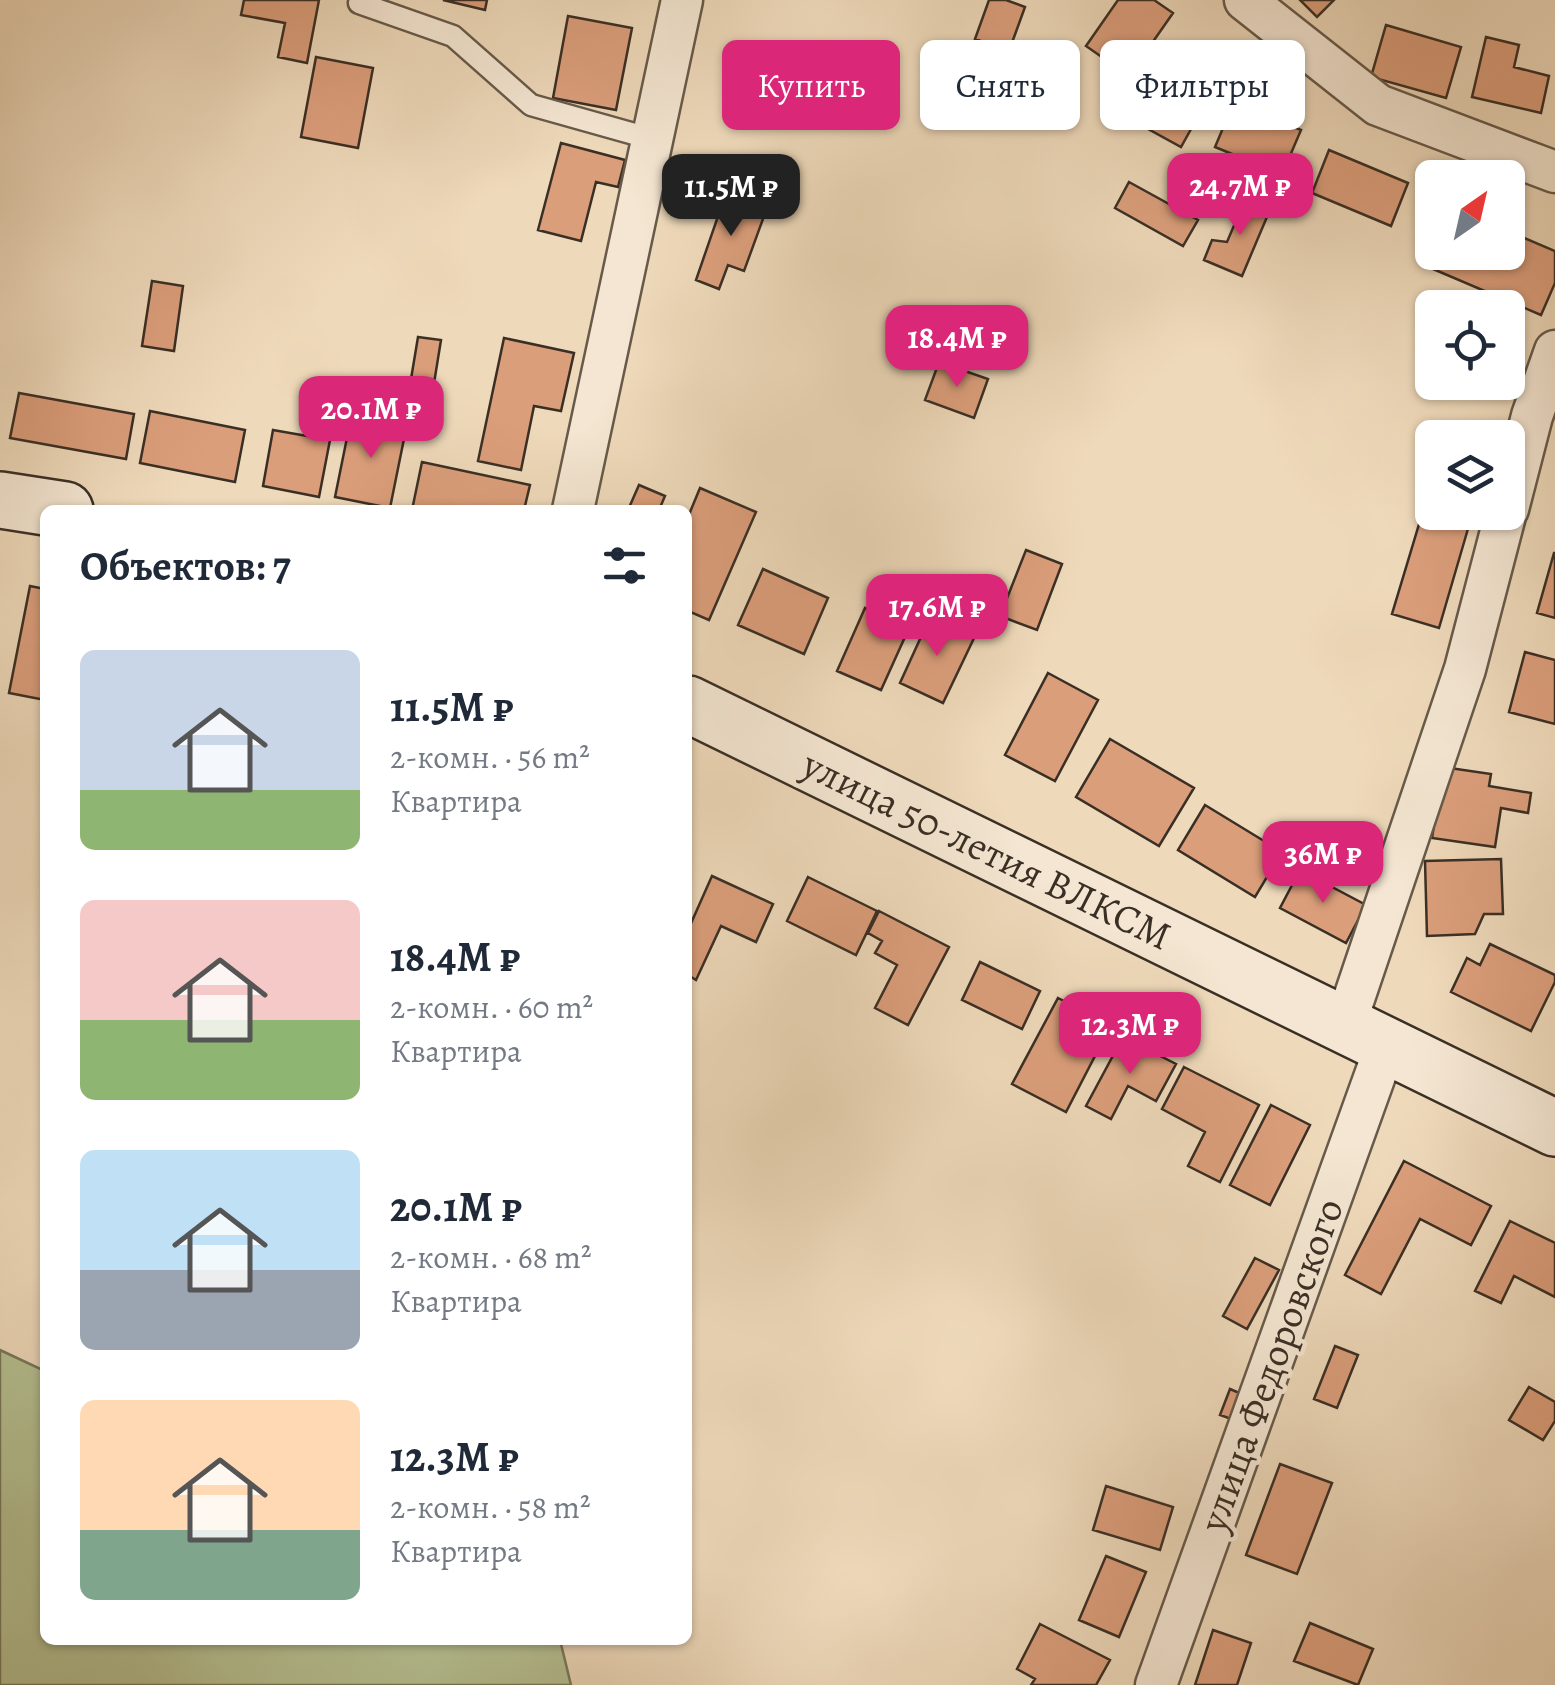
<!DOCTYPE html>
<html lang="ru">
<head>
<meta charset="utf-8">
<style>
	:root { --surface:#fff; --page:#f2f2f3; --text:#1f2937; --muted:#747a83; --accent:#db2777 }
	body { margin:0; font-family:Alegreya,serif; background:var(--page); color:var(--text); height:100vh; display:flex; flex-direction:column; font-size:38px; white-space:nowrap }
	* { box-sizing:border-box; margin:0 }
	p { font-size:32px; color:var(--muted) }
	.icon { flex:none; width:55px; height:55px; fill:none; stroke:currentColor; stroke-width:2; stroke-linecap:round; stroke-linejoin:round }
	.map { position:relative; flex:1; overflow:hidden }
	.sheet { position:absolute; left:40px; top:505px; width:652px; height:1140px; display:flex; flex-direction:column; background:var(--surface); border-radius:15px; box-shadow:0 2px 8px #0004 }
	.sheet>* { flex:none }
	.guide { position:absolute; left:722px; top:40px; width:682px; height:90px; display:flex; gap:20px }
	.needle { width:65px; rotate:34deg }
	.buttons { position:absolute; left:1415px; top:160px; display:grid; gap:20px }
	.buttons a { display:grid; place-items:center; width:110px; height:110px; border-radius:15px; background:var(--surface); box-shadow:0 2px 8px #0004; font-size:50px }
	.price { position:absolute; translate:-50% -85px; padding:0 22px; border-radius:20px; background:var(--accent); color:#fff; font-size:32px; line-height:65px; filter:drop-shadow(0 2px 5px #0008) }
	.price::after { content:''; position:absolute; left:50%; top:60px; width:30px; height:22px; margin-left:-15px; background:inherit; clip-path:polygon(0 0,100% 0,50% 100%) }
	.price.current { background:#222; color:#fff }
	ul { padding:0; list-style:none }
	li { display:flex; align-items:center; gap:30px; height:250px; padding:0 40px }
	li span { display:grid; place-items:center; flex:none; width:280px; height:200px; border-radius:15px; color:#555 }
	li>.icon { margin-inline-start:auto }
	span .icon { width:120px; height:120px; fill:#fffc; stroke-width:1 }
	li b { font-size:42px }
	h2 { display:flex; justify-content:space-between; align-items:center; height:120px; padding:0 40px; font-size:42px }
	.chip { padding:0 35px; border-radius:15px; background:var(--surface); box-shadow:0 2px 8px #0004; font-size:35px; line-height:90px }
	.chip.current { background:var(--accent); color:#fff }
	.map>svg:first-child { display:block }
	.green { fill:#b5c092; stroke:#78785c; stroke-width:2.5 }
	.building { fill:#db9e7b; stroke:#3a2f25; stroke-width:2.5 }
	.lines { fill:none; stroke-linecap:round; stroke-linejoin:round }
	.lane-casing { stroke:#675a4a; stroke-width:25 }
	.street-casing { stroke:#675a4a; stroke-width:45 }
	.secondary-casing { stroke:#3a2f25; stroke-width:60 }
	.lane { stroke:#f4e6d2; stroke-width:20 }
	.street { stroke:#f4e6d2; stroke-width:40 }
	.secondary { stroke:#f4e6d2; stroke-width:55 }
	.labels { text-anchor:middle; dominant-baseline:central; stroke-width:9; stroke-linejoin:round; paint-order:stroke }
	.street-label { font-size:40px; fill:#3a2f25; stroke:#f4e6d2 }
</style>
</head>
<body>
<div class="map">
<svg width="1555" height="1685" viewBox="0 0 1555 1685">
	<rect width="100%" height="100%" fill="#eed9ba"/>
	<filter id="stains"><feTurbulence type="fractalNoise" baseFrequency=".002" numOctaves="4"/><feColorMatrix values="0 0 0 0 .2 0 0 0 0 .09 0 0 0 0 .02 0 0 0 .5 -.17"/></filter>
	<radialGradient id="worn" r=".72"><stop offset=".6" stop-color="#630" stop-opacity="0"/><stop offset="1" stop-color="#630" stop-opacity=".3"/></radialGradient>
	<path class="green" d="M0 1350 45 1371V1640H560L571 1685H0Z"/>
	<path class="building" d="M244 0H319L307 63 278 57 285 23 241 15Z
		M443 0H487L485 10Z
		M989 0H1006L1025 7 1009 51 975 39Z
		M1118 0H1154L1173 13 1129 76 1086 46Z
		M1300 0H1334L1317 17Z
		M568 16 632 28 616 110 553 98Z
		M1386 25 1461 47 1446 98 1371 77Z
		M1486 37 1519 45 1514 67 1549 76 1541 113 1472 97Z
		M316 57 373 68 358 148 301 137Z
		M1160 65 1211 93 1181 147 1130 119Z
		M1234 102 1301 130 1275 191 1247 180 1254 163 1215 147Z
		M561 143 625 160 618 187 596 182 581 241 538 230Z
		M1329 150 1408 183 1391 226 1312 193Z
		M1129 182 1198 220 1183 246 1115 208Z
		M726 193 767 208 744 271 728 265 719 289 696 280Z
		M1247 195 1272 205 1242 276 1204 260 1212 240 1227 242Z
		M1508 231 1555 251V283L1541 315 1426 266 1432 251 1508 252Z
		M152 281 183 286 174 351 142 346Z
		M418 337 441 340 430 408 407 403Z
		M504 338 574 353 561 411 534 406 521 470 478 461Z
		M939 362 988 379 974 418 925 400Z
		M19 393 134 414 126 459 10 438Z
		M150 411 245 430 235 482 140 463Z
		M352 413 407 424 390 508 335 497Z
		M273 430 330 440 319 497 263 486Z
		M422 462 530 485 524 510H412Z
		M639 485 665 496 659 510H628Z
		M700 488 756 512 709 620 688 611V517Z
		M1426 501 1432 503V512L1472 515 1439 628 1392 614Z
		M1026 550 1062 564 1037 630 1000 616Z
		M1554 553H1555V618L1537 613Z
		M763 569 828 598 804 654 738 625Z
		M30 586 45 589V700L9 693Z
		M865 608 909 628 881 690 837 671Z
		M931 615 975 636 943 703 900 683Z
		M1525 652 1555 660V724L1509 712Z
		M1048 673 1098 700 1055 781 1005 755Z
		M1110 739 1194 788 1159 846 1076 797Z
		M1443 767 1491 774 1489 786 1531 793 1528 813 1501 808 1495 847 1432 838Z
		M1205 805 1282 852 1255 897 1178 850Z
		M1501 859 1503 914H1484L1475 934 1427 936 1425 861Z
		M1300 870 1366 905 1346 943 1280 908Z
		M712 876 773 904 756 942 721 926 696 980 688 975V930Z
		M808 877 877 911 856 955 787 921Z
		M879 911 949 947 908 1025 875 1008 897 965 875 953 882 941 868 933Z
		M1490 944 1555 975V982L1531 1031 1451 992 1467 958 1480 965Z
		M980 962 1040 991 1022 1029 962 1000Z
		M1058 998 1111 1025 1066 1112 1012 1084Z
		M1123 1037 1176 1064 1156 1101 1128 1086 1111 1119 1086 1106Z
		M1184 1067 1259 1105 1220 1182 1188 1166 1205 1132 1162 1109Z
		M1271 1105 1310 1125 1270 1205 1230 1185Z
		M1404 1161 1491 1206 1471 1245 1420 1219 1381 1294 1345 1275Z
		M1510 1221 1555 1243V1297L1514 1276 1501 1303 1475 1291Z
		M1255 1258 1279 1270 1247 1329 1223 1316Z
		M1335 1346 1358 1355 1337 1408 1314 1399Z
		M1529 1387 1555 1402V1421L1543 1440 1509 1420Z
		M1230 1389 1244 1395 1234 1420 1220 1415Z
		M1280 1464 1332 1483 1297 1574 1246 1555Z
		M1106 1486 1173 1507 1160 1550 1093 1530Z
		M1106 1556 1146 1572 1119 1637 1079 1620Z
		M1310 1623 1373 1649 1358 1685 1294 1661Z
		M1040 1624 1110 1660 1096 1685H1031L1035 1679 1017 1669Z
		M1213 1630 1251 1643 1237 1685H1195Z"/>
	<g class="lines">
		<defs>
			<path id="lane" d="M359 3 453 36 531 105 652 139"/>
			<path id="street" d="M1245 0 1378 105 1555 172
				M1508 509 1532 416 1555 351
				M573 510 682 0
				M1345 1025 1465 669 1506 512
				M1156 1685 1386 1045"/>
			<path id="secondary" d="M0 500 65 510
				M688 704 1555 1128"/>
		</defs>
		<use href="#lane" class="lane-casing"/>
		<use href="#street" class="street-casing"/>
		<use href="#secondary" class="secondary-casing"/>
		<use href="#lane" class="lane"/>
		<use href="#street" class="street"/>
		<use href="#secondary" class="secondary"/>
	</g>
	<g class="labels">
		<g class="street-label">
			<text transform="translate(987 850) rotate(26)">улица 50-летия ВЛКСМ</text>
			<text transform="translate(1271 1365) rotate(-70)">улица Федоровского</text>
		</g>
	</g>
	<rect width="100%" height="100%" filter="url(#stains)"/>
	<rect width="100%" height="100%" fill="url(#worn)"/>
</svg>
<div class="buttons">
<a><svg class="needle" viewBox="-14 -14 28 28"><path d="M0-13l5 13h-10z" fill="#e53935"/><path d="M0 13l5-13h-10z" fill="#747a83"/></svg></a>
<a><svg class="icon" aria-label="locate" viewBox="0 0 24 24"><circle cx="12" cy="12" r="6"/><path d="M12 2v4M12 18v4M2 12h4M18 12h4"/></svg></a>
<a><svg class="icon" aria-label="layers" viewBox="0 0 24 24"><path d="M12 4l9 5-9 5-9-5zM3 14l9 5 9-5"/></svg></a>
</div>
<b class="price" style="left:1240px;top:238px">24.7M ₽</b>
<b class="price current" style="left:731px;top:239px">11.5M ₽</b>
<b class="price" style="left:957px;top:390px">18.4M ₽</b>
<b class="price" style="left:371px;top:461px">20.1M ₽</b>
<b class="price" style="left:937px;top:659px">17.6M ₽</b>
<b class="price" style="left:1323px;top:906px">36M ₽</b>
<b class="price" style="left:1130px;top:1077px">12.3M ₽</b>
<div class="guide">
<a class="chip current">Купить</a>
<a class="chip">Снять</a>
<a class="chip">Фильтры</a>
</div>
<section class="sheet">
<h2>Объектов: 7<svg class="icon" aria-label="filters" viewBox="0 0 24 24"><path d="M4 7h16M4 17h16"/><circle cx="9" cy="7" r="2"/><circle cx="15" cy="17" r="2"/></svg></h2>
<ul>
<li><span style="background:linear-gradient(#c9d6e8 70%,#8fb573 0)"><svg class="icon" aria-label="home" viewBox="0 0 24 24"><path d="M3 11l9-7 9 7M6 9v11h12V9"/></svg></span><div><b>11.5M ₽</b><p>2-комн. · 56 m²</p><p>Квартира</p></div></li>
<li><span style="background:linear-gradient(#f6c9c9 60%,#8fb573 0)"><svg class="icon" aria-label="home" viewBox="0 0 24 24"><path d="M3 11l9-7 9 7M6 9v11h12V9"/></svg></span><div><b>18.4M ₽</b><p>2-комн. · 60 m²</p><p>Квартира</p></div></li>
<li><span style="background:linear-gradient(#bfe0f5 60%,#9aa5b1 0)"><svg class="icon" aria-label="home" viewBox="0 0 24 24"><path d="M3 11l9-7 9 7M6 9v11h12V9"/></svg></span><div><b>20.1M ₽</b><p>2-комн. · 68 m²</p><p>Квартира</p></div></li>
<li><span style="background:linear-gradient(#ffd9b3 65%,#7fa58c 0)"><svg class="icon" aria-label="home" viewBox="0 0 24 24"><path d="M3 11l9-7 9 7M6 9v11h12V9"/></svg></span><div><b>12.3M ₽</b><p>2-комн. · 58 m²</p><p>Квартира</p></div></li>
</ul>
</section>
</div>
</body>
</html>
